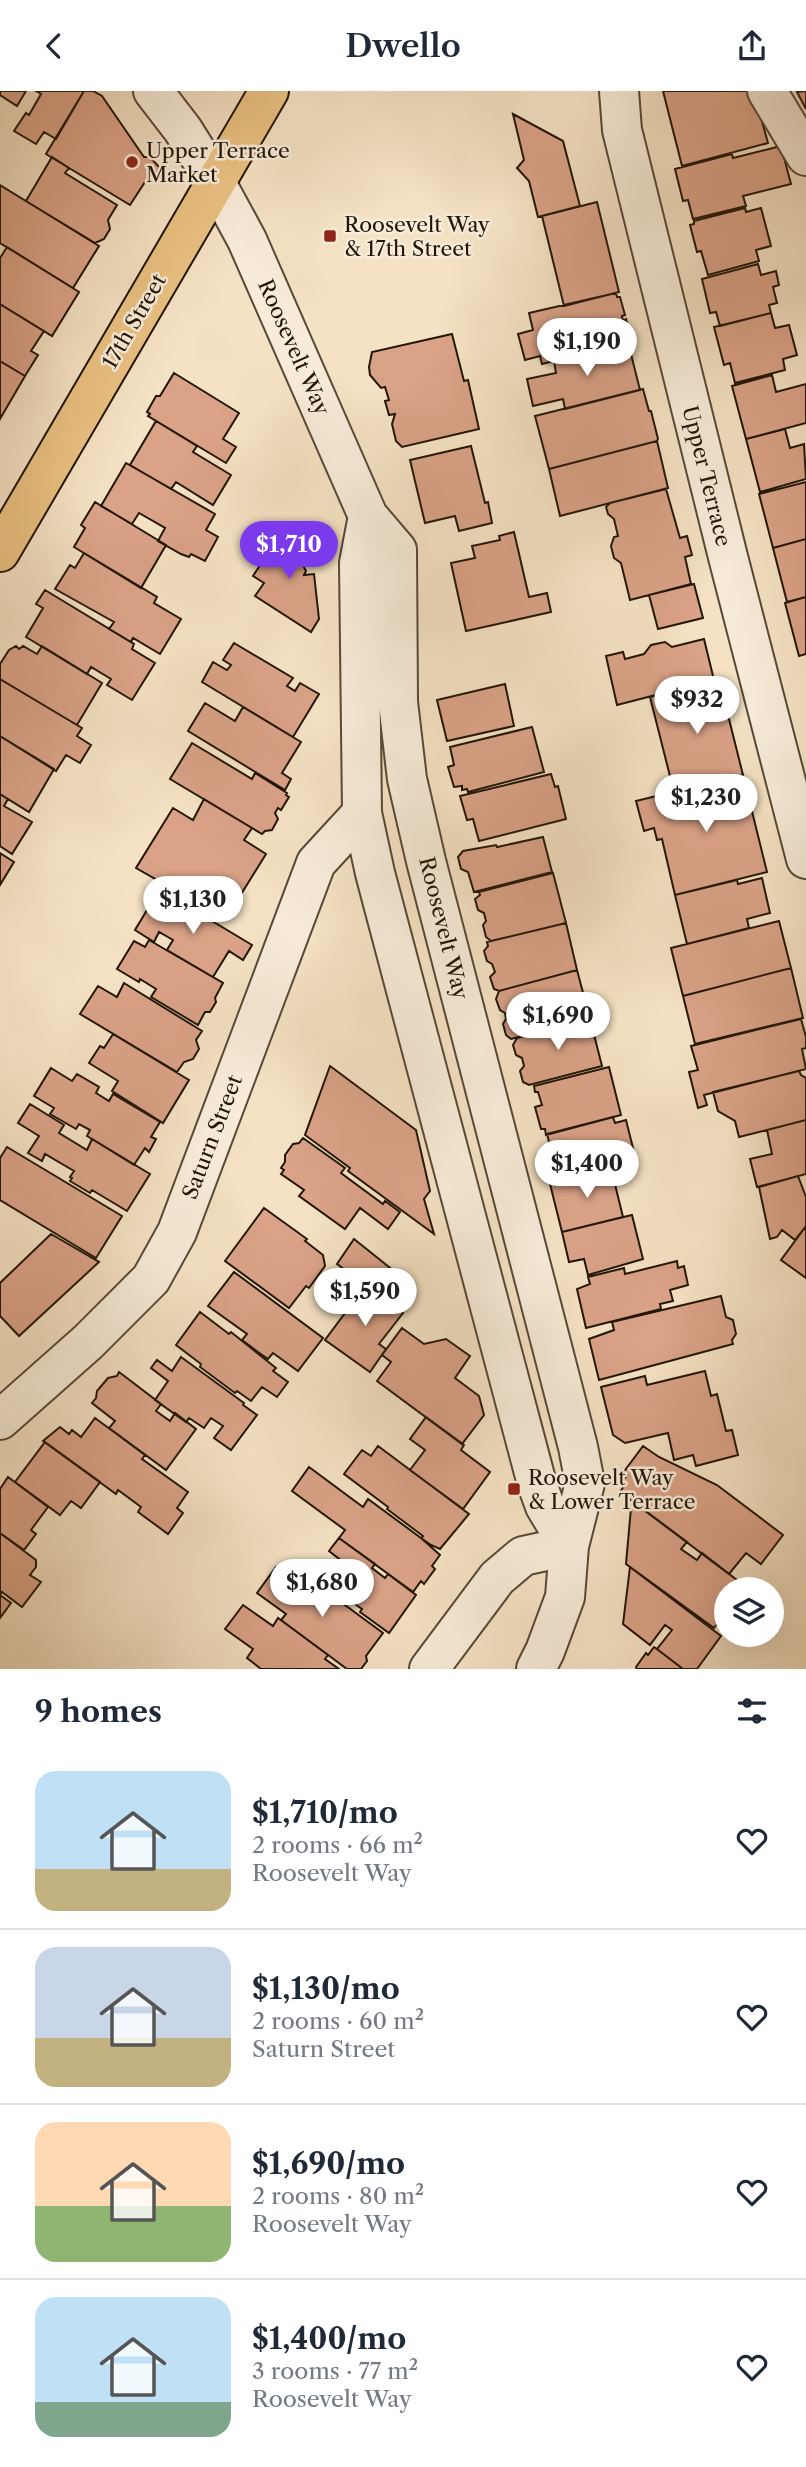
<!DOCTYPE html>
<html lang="en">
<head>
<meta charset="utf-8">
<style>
	:root { --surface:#fff; --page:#f6f6f7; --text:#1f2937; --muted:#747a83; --line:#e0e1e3; --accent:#7c3aed }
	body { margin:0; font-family:"Libre Caslon Text",serif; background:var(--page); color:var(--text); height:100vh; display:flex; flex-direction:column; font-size:26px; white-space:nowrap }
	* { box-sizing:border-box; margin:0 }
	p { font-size:23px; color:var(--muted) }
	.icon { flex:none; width:38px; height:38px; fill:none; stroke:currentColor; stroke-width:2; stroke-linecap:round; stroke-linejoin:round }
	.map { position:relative; height:1578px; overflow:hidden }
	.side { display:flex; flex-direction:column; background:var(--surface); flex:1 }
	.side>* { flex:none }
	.tools { position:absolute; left:714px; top:1486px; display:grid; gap:14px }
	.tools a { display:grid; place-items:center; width:70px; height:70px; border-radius:50%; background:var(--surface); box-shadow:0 7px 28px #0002; font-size:35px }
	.price { position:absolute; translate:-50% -60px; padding:0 16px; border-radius:24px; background:#fff; color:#222; font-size:23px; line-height:46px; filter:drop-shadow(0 2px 4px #0008) }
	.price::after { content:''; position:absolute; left:50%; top:42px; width:21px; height:16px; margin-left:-10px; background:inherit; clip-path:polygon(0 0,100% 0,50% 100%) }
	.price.selected { background:var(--accent); color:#fff }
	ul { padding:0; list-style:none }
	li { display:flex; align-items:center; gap:21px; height:175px; padding:0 35px }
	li+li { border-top:2px solid var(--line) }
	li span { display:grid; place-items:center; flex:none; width:196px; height:140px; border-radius:21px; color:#555 }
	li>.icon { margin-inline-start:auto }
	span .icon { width:84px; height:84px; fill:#fffc; stroke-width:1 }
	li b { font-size:30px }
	h2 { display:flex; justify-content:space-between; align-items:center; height:84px; padding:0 35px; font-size:30px }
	header { display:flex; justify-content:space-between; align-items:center; height:91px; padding:0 35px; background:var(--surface); font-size:32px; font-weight:600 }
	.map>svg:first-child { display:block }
	.building { fill:#daa287; stroke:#221608; stroke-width:2 }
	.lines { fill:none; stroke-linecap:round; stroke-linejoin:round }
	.minor-casing { stroke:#574937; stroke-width:42 }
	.major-casing { stroke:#221608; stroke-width:42 }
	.minor { stroke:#f8ecd9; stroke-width:38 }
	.major { stroke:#eac182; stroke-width:38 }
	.poi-dot { fill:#8f2418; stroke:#f8ecd9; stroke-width:2.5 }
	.labels { text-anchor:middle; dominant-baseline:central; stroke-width:5; stroke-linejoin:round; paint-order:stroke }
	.poi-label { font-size:21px; fill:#221608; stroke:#f8ecd9; text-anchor:start }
	.street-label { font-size:21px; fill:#221608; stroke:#f8ecd9 }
</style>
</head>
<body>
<header><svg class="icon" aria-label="back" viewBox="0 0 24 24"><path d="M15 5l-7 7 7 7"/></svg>Dwello<svg class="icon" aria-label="share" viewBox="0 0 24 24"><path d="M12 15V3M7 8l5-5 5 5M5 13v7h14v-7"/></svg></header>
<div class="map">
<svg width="806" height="1578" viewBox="0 0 806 1578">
	<rect width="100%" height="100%" fill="#f5e2c4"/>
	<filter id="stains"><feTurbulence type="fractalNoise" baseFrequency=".00286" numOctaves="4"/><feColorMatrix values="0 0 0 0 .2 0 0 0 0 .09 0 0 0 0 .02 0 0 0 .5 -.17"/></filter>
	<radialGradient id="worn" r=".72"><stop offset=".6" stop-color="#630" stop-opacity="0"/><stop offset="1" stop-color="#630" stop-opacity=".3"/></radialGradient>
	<path class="building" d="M0 0H26L17 15 0 4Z
		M36 0H84L56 48 44 41 36 53 14 40 26 22 29 24 41 3Z
		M84 0H93L102 5 144 66H150L160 77 151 90 145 91 130 114 46 63Z
		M663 0H760L758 16 768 52 682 75Z
		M806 0V18L797 1Z
		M513 23 563 50 580 115 538 126 529 90 517 77 524 69Z
		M781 55 791 93 743 105 746 115 693 128 688 109 683 110 675 78 732 63 733 67Z
		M52 66 69 77 65 82 117 114 108 129 110 138 104 148 95 152 26 110Z
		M0 94 99 155 73 197 0 152Z
		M597 111 619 201 564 215 542 125Z
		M745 117 746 121 761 117 771 155 756 159 759 170 708 184 701 160 697 161 690 134 694 133V130Z
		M7 156 79 201 52 245 0 213V167Z
		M758 173 761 184 776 180 779 194 773 196 777 212 769 214 771 222 720 235 716 221 710 222 702 188Z
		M616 202 617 206H620L625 224 622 225 623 230 626 228 631 246 627 247 628 251 542 273 540 265 525 269 518 243 533 239 529 222Z
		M0 213 44 240 31 260 38 264 25 285 0 270Z
		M771 222 775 237 789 234 797 264 783 268 785 279 735 292 730 272 724 274 714 236Z
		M452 243 464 290 468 289 479 338 402 356 396 350 392 333 395 323 389 324 385 310 389 309 385 296 381 297 370 284 369 276 372 261Z
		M628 251 640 299 565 318 563 308 533 315 527 288 556 282 554 270Z
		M0 270 25 285 0 328Z
		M174 282 239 322 223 348 236 356 226 372 148 325 150 323 147 321 156 305H160Z
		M772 284 776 301 806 293V332L746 348 732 295Z
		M643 298 649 320H651L658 348 657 350 549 378 535 325Z
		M156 330 197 355 193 361 231 384 213 414 176 391 171 398 130 374Z
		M785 338 790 357 804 353 806 388 760 401 746 348Z
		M657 350 668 397 560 425 549 378Z
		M471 355 485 412 488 411 492 432 459 440 455 425 425 432 410 369Z
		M126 372 215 423 206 439 218 446 205 470 191 463 189 466 181 463 158 450 165 437 139 422 132 433 101 415Z
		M806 391V448L773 457 759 403Z
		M666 398 680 447 687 445 692 464 685 466 691 493 630 509 621 472 614 467 611 455 614 446 618 445 614 428 608 423 606 416 610 412Z
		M95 411 166 454 141 497 74 456 85 437 81 434Z
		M283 439H293L302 444 309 455 300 469 306 480 304 484 314 483 319 528 311 541 255 505 264 492 253 485Z
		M514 441 529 506 547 502 551 521 466 540 451 472 475 467 472 455 500 449 499 445Z
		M806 448V506L787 511 773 457Z
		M84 462 157 506 154 512 181 528 160 563 133 547 131 551 109 538 114 531 55 498 70 474 75 477Z
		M694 493 703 527 658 538 649 504Z
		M45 499 134 553 132 558 155 572 132 609 107 594 111 588 91 576 87 583 26 546 43 517 36 513Z
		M806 506V563L799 565 785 512Z
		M704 548 714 589 617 614 606 565 623 561 625 568 644 563 651 554 665 551 672 556Z
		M234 552 293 587 287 595 295 600 300 592 319 603 293 646 202 591 213 571 227 579 231 574 223 569Z
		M16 555 19 558 23 555 37 563 42 555 102 592 77 634 0 588V573L9 559Z
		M0 588 82 637 77 645 91 654 80 672 66 664 56 680 0 645Z
		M719 588 743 684 674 701 650 606Z
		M505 593 514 635 447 650 437 609Z
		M205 612 235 630 243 616 301 651 282 682 291 688 285 699 188 640Z
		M532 636 544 681 468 701 467 698 462 699V695L454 696 448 676 454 674 450 656Z
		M0 645 54 678 29 721 0 703Z
		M192 652 252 688 255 682 287 702 286 704 289 706 281 719 278 717 275 722 278 728 272 739 265 740 262 743 170 688Z
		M551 683 555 696 558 695 566 728 479 750 473 728 467 729 460 705Z
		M743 684 767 781 675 804 662 748 657 749 654 737 644 740 636 710Z
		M0 703 8 708 4 715 32 731 12 763 0 755Z
		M204 708 252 737 244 749 266 763 230 821 224 818 215 831 164 801 162 792 136 777 173 717 193 729Z
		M543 746 552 781 474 801 468 781 461 778 458 766 463 760 496 754 497 756Z
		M0 762 14 771 0 794Z
		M553 782 566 832 491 850 486 846 483 834 486 830 484 822 478 819 475 808 480 804 479 801Z
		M762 787 770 822 747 828 749 837 687 853 675 804 737 789 738 793Z
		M174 807 252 854 243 869 229 860 213 886 167 859 173 849 159 841 154 851 135 839 150 814 164 822Z
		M779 830 791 877 683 905 671 857Z
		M566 832 577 879 499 900 494 898 490 886 495 881 492 873 487 870 484 860 488 855 487 851Z
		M149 849 223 892 215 907 216 911 210 921H205L198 934 151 906 156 898 140 888 139 891 117 878 134 850 145 856Z
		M791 877 803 927 695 953 683 905Z
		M577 879 590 928 511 948 506 944 503 933 506 928 505 922 500 919 496 908 499 900Z
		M124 892 202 940 196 949 199 958 193 968 184 971 177 981 80 923 98 895 117 906Z
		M590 928 602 975 529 994 523 991 520 980 524 975 522 967 516 964 513 954 517 947Z
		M801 928 806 946V957L802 958 806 978 704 1004 707 1014 698 1017 689 981 698 979 691 955Z
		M113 943 189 989 163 1032 112 1000 118 990 89 972 100 955 104 957Z
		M330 975 416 1039 430 1100 424 1108 434 1143 348 1080 350 1077 305 1044Z
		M609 976 621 1024 546 1044 545 1038H541L535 1016 542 1014 538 1001H535L534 995Z
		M51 977 72 990 77 983 99 996 96 1002 109 1010 113 1003 160 1031 151 1046 156 1048 149 1061 145 1057 134 1074 87 1045 90 1039 79 1033 76 1038 50 1023 54 1017 34 1005Z
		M799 980 801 984 806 987V1029L739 1046 735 1030 718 1020 713 1001Z
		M30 1013 64 1034 59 1042 87 1059 92 1048 150 1083 127 1120 92 1099 90 1102 70 1090 72 1087 70 1086 74 1080 45 1063 42 1070 28 1062 39 1045 18 1032Z
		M613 1026 615 1032 626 1029 635 1065 623 1069 624 1074 559 1091 547 1043Z
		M806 1029V1083L757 1096 750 1068 772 1063 767 1039Z
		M303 1047 345 1077 341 1082 383 1113 385 1110 400 1121 388 1138 360 1117 345 1138 299 1105 304 1099 281 1083 284 1079 281 1077 285 1071V1064L293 1053 299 1052Z
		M7 1056 122 1125 96 1167 0 1109V1067Z
		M611 1077 623 1126 562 1141 550 1093Z
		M798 1085 806 1106V1135L795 1149 782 1139 777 1146 770 1148 759 1096Z
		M264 1117 307 1148 305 1150 323 1164 325 1175 309 1197 306 1195 289 1217 225 1170Z
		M632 1124 643 1168 588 1184 584 1168 569 1171 562 1141Z
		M806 1135V1187L781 1169Z
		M51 1143 99 1171 19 1245 0 1225V1192Z
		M354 1148 404 1188 390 1207 373 1195 371 1198 337 1173Z
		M677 1170 678 1177 684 1175 688 1194 670 1199 673 1210 660 1213 661 1218 586 1237 577 1198 590 1193 588 1186 624 1177 625 1183Z
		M234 1181 323 1247 298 1280 273 1262 268 1268 258 1261 242 1249 247 1243 208 1215Z
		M366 1194 403 1222 379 1253 386 1258 370 1281 325 1249Z
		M721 1205 726 1226 733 1229 736 1243 732 1249 733 1253 599 1289 589 1248 614 1239 612 1231Z
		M200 1221 229 1243 231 1241 276 1277 273 1280 288 1291 277 1306 262 1296 251 1310 237 1300 235 1302 200 1276 201 1273 176 1254Z
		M402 1237 424 1253 446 1248 470 1265 455 1287 479 1305 484 1324 462 1353 377 1290 391 1271 382 1264Z
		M181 1266 244 1312 243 1314 257 1324 231 1359 214 1347 223 1335 211 1327 204 1337 189 1327 186 1331 155 1309 168 1290 151 1277 157 1269 172 1280Z
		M705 1280 711 1305 717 1303 726 1340 732 1339 738 1364 696 1375 693 1364 674 1369 668 1342 625 1352 613 1344 601 1296 645 1285 647 1294Z
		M119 1281 161 1313 156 1320 170 1330 175 1322 196 1338 166 1379 109 1337 115 1330 92 1312 96 1307 97 1300 108 1287 117 1285Z
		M426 1326 464 1354 461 1359 490 1381 463 1418 410 1379 425 1359 410 1348Z
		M95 1327 145 1364 142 1368 188 1401 177 1417 183 1422 168 1443 138 1421 141 1416 118 1399 116 1403 43 1350 60 1336 69 1343 72 1339 81 1346Z
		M45 1351 100 1391 81 1417 71 1410 60 1424 15 1391Z
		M378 1355 469 1423 440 1458 431 1454 421 1447 423 1445 387 1418 388 1416 344 1383 362 1359 371 1365Z
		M643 1355 659 1366 717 1394 783 1444 761 1473 746 1462 729 1483 620 1401 624 1395 621 1392 627 1384 623 1382Z
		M309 1376 363 1416 368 1408 421 1447 440 1464 432 1475 435 1478 424 1493 421 1490 413 1501 339 1447 345 1439 292 1400Z
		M8 1386 48 1416 31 1439 36 1443 24 1459 0 1442V1398Z
		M635 1412 687 1451 681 1458 697 1469 702 1462 746 1496 745 1498H726V1522L714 1537 626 1473 631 1417Z
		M0 1442 36 1469V1476L30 1484 41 1491 22 1516 2 1501 0 1504Z
		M339 1447 375 1473 372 1477 385 1487 388 1483 416 1504 389 1542 360 1521 362 1518 349 1509 345 1514 314 1491 320 1481 325 1485 333 1475 337 1478 343 1471 329 1460Z
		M276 1476 305 1496 311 1489 383 1542 366 1565 367 1570 361 1578H347L281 1529 286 1523 257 1502Z
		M630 1476 721 1545 697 1578H683L657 1558 672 1539 665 1534 650 1554 623 1533Z
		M0 1504 11 1512 0 1527Z
		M243 1514 273 1535 278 1527 328 1564 325 1568 339 1578H261L247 1567 253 1558 225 1538Z
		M654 1556 657 1558 683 1578H637L636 1576 646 1562 648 1564Z"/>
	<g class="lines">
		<defs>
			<path id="minor" d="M153 0 183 39 215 90 247 149 368 425 397 459 398 611 407 688 426 770 578 1356 585 1392 569 1455 565 1506 545 1560 536 1578
				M619 0 622 39 728 466 806 768
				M767 0 806 65
				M368 425 359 472 362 722 375 782 537 1393 545 1415 569 1455
				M0 1329 88 1251 151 1188 177 1141 316 772 362 722
				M429 1578 497 1487 523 1465 569 1455"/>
			<path id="major" d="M0 461 269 0"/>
		</defs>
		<use href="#minor" class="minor-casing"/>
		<use href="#major" class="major-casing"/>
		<use href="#minor" class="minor"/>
		<use href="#major" class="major"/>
	</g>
	<g class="poi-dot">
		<circle cx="132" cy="71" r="7"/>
		<rect x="323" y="138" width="14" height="14" rx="3.5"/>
		<rect x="507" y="1391" width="14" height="14" rx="3.5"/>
	</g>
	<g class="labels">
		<g class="poi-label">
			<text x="146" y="59">Upper Terrace<tspan x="146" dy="24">Market</tspan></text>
			<text x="344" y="133">Roosevelt Way<tspan x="344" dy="24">&amp; 17th Street</tspan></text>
			<text x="528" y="1386">Roosevelt Way<tspan x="528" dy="24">&amp; Lower Terrace</tspan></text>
		</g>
		<g class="street-label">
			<text transform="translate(134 230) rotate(-60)">17th Street</text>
			<text transform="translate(294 256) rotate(66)">Roosevelt Way</text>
			<text transform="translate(707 385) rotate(76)">Upper Terrace</text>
			<text transform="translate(444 837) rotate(76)">Roosevelt Way</text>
			<text transform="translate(212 1046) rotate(-69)">Saturn Street</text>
		</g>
	</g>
	<rect width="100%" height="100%" filter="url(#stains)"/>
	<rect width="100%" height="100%" fill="url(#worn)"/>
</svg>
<div class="tools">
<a><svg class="icon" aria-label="layers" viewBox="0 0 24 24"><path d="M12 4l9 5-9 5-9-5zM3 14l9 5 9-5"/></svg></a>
</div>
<b class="price" style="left:587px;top:287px">$1,190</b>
<b class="price selected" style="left:289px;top:490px">$1,710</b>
<b class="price" style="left:697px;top:645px">$932</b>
<b class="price" style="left:706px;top:743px">$1,230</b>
<b class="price" style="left:193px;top:845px">$1,130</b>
<b class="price" style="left:558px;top:961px">$1,690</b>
<b class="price" style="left:587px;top:1109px">$1,400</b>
<b class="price" style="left:365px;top:1237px">$1,590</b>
<b class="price" style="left:322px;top:1528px">$1,680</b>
</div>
<section class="side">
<h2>9 homes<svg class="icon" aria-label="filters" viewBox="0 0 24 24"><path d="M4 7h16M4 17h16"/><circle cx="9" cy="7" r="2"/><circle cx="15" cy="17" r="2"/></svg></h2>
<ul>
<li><span style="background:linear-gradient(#bfe0f5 70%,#c2b280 0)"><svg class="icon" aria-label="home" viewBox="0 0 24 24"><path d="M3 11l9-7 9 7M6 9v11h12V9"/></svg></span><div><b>$1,710/mo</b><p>2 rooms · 66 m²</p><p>Roosevelt Way</p></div><svg class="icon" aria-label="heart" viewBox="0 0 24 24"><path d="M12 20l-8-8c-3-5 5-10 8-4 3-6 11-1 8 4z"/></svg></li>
<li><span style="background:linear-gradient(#c9d6e8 65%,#c2b280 0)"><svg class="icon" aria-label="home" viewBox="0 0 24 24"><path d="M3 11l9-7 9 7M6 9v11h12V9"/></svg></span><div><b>$1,130/mo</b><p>2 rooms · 60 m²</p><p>Saturn Street</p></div><svg class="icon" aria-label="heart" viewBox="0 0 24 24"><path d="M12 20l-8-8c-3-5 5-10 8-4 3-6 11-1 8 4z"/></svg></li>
<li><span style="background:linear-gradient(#ffd9b3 60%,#8fb573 0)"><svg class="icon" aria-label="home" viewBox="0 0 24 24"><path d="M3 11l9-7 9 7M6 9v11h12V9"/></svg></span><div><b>$1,690/mo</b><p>2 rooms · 80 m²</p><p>Roosevelt Way</p></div><svg class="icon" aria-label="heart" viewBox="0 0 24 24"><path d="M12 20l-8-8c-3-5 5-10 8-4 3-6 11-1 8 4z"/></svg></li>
<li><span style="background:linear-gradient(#bfe0f5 75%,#7fa58c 0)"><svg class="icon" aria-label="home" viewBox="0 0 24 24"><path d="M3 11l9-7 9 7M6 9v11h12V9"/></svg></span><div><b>$1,400/mo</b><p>3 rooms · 77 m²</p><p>Roosevelt Way</p></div><svg class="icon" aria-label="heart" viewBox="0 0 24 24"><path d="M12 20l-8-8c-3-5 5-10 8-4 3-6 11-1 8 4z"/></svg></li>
</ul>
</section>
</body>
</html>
